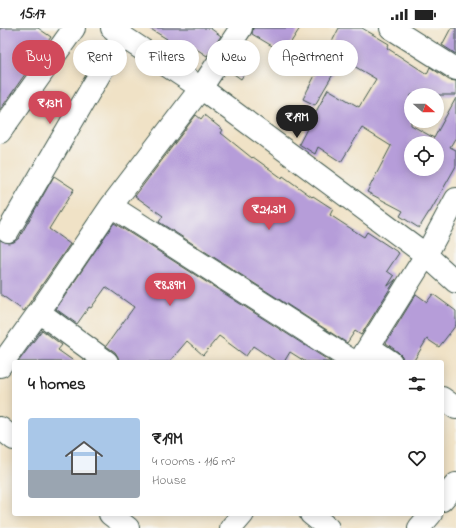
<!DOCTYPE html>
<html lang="en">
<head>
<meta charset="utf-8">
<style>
	:root { --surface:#fff; --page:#f2f2f2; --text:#222; --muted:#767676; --accent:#d1495b }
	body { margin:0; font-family:"Indie Flower",sans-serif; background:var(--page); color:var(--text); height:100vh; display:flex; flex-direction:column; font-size:15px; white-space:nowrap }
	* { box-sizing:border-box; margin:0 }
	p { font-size:13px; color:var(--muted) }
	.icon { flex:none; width:22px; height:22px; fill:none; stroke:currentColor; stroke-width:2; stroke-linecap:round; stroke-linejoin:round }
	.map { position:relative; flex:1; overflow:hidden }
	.sheet { position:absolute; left:12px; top:332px; width:432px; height:156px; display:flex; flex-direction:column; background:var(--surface); border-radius:4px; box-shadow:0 2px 10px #0003 }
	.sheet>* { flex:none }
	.hud { position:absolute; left:12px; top:12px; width:432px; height:36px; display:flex; gap:8px }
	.needle { width:26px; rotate:110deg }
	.fabs { position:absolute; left:404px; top:60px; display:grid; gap:8px }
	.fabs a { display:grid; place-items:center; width:40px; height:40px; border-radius:50%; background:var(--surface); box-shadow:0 2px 10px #0003; font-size:20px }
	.price { position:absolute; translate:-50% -34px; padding:0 9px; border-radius:14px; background:var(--accent); color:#fff; font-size:13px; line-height:26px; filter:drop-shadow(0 1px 2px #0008) }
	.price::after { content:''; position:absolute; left:50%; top:24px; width:12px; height:9px; margin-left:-6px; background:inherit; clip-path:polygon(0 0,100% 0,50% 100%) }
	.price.current { background:#222; color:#fff }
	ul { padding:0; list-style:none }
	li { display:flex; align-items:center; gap:12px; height:100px; padding:0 16px }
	li span { display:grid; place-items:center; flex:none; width:112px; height:80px; border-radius:4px; color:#555 }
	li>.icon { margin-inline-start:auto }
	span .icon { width:48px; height:48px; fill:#fffc; stroke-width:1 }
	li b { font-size:17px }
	h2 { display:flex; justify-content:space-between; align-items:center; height:48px; padding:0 16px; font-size:17px }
	.pill { padding:0 14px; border-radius:18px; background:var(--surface); box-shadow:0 2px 10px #0003; font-size:14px; line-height:36px }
	.pill.current { background:var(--accent); color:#fff }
	.status { display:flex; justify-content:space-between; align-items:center; height:28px; padding:0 20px; background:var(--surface); direction:ltr }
	.status svg { height:11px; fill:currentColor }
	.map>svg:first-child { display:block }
	.building { fill:#b69dd9; fill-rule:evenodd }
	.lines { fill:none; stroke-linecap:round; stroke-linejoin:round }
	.minor-casing { stroke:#3e564a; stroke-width:24 }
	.minor { stroke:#fff; stroke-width:22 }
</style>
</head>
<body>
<div class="status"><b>15:17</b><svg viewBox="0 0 49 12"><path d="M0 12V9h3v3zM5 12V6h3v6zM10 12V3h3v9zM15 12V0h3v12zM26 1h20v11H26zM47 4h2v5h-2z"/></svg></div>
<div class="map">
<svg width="456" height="500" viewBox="0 0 456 500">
	<rect width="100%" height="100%" fill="#f6f6f2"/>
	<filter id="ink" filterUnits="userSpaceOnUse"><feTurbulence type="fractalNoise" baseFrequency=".025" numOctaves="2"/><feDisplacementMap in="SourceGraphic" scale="8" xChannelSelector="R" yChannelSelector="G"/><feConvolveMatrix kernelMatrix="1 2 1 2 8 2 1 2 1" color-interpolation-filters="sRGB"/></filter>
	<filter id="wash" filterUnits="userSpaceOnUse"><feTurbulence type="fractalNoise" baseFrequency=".012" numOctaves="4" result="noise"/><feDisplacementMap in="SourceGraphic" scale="16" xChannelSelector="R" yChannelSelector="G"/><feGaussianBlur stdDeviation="0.9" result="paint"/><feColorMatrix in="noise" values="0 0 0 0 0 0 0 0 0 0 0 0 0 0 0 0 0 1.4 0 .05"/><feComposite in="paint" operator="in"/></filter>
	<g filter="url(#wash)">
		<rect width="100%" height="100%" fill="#f0e2c6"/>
		<g id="blocks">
			<path class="building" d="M0 0H38L51 9 0 82Z
				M149 0H210L221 8 207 28 189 16 182 27 165 15 167 11Z
				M253 0H300L284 25 252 6Z
				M339 0H362L389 16 387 20 427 46 430 39 449 52 456 53V67H411V97L434 110 456 70V109L450 119 456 122V138L430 184H429L419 200 400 188 403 183 367 164 391 118 362 100 341 134 318 119 315 126 299 116 328 61 359 79 376 51 342 31 315 77 303 71ZM411 115H437V141H411Z
				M451 0H456V26L442 17Z
				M242 21 254 30 241 51 228 42Z
				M196 87 201 91 204 87 223 102 221 105 252 130 253 129 282 150 283 148 312 169 313 168 333 181 330 187 364 209 367 204 399 225 387 243 394 248 387 259 396 251 361 307 355 303 347 315 159 194 163 188 135 168Z
				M54 148 74 161 49 201 70 216 24 283 0 266V212L8 215 14 214 19 210Z
				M114 195 144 214 331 334H306L290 324 284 334H277L253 318 246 328 219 308 203 327 187 313 169 334H119L118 329 115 324 106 318 134 279 106 259 91 280 89 279 77 296 56 281Z
				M416 266 427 274 433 266 456 283V297L439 319 427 311 413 334H405L403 333 402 328 398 324 386 315Z
				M42 302 62 317 58 322 75 334H18Z"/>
		</g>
	</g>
	<g filter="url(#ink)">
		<use href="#blocks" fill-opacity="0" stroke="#3e564a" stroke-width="1"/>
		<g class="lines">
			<defs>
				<path id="minor" d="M112 0 122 8 201 60 426 227 456 254
					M391 0 456 41
					M0 104 74 0
					M111 178 354 334
					M8 203 122 8
					M39 284 107 334
					M369 319 391 334
					M359 334 426 227 456 171
					M0 338 39 284 111 178 201 60 241 0
					M442 370 456 380
					M0 400 14 411
					M442 472 456 456
					M110 486 128 500
					M311 486 328 500
					M231 500 243 486
					M419 500 431 486"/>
			</defs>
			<use href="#minor" class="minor-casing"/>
			<use href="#minor" class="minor"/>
		</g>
	</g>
</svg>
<div class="fabs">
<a><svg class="needle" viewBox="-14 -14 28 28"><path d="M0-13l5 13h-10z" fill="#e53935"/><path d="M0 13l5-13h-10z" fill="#767676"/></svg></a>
<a><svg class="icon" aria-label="locate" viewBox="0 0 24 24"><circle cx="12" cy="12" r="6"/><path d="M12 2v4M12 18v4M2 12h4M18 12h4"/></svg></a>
</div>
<b class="price" style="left:50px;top:97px">₹13M</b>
<b class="price current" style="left:297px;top:111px">₹19M</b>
<b class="price" style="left:269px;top:203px">₹21.3M</b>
<b class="price" style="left:170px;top:279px">₹8.89M</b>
<div class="hud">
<a class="pill current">Buy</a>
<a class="pill">Rent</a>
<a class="pill">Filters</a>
<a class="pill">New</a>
<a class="pill">Apartment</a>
</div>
<section class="sheet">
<h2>4 homes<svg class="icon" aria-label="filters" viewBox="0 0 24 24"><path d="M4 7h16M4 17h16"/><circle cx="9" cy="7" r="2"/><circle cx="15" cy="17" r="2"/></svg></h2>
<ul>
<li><span style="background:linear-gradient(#a9c7e8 65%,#9aa5b1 0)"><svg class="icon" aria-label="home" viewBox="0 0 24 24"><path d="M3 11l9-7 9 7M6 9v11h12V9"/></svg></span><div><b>₹19M</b><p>4 rooms · 116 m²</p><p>House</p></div><svg class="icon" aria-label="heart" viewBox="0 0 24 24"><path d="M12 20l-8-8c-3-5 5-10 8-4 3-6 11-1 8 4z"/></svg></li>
</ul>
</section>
</div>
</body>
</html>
